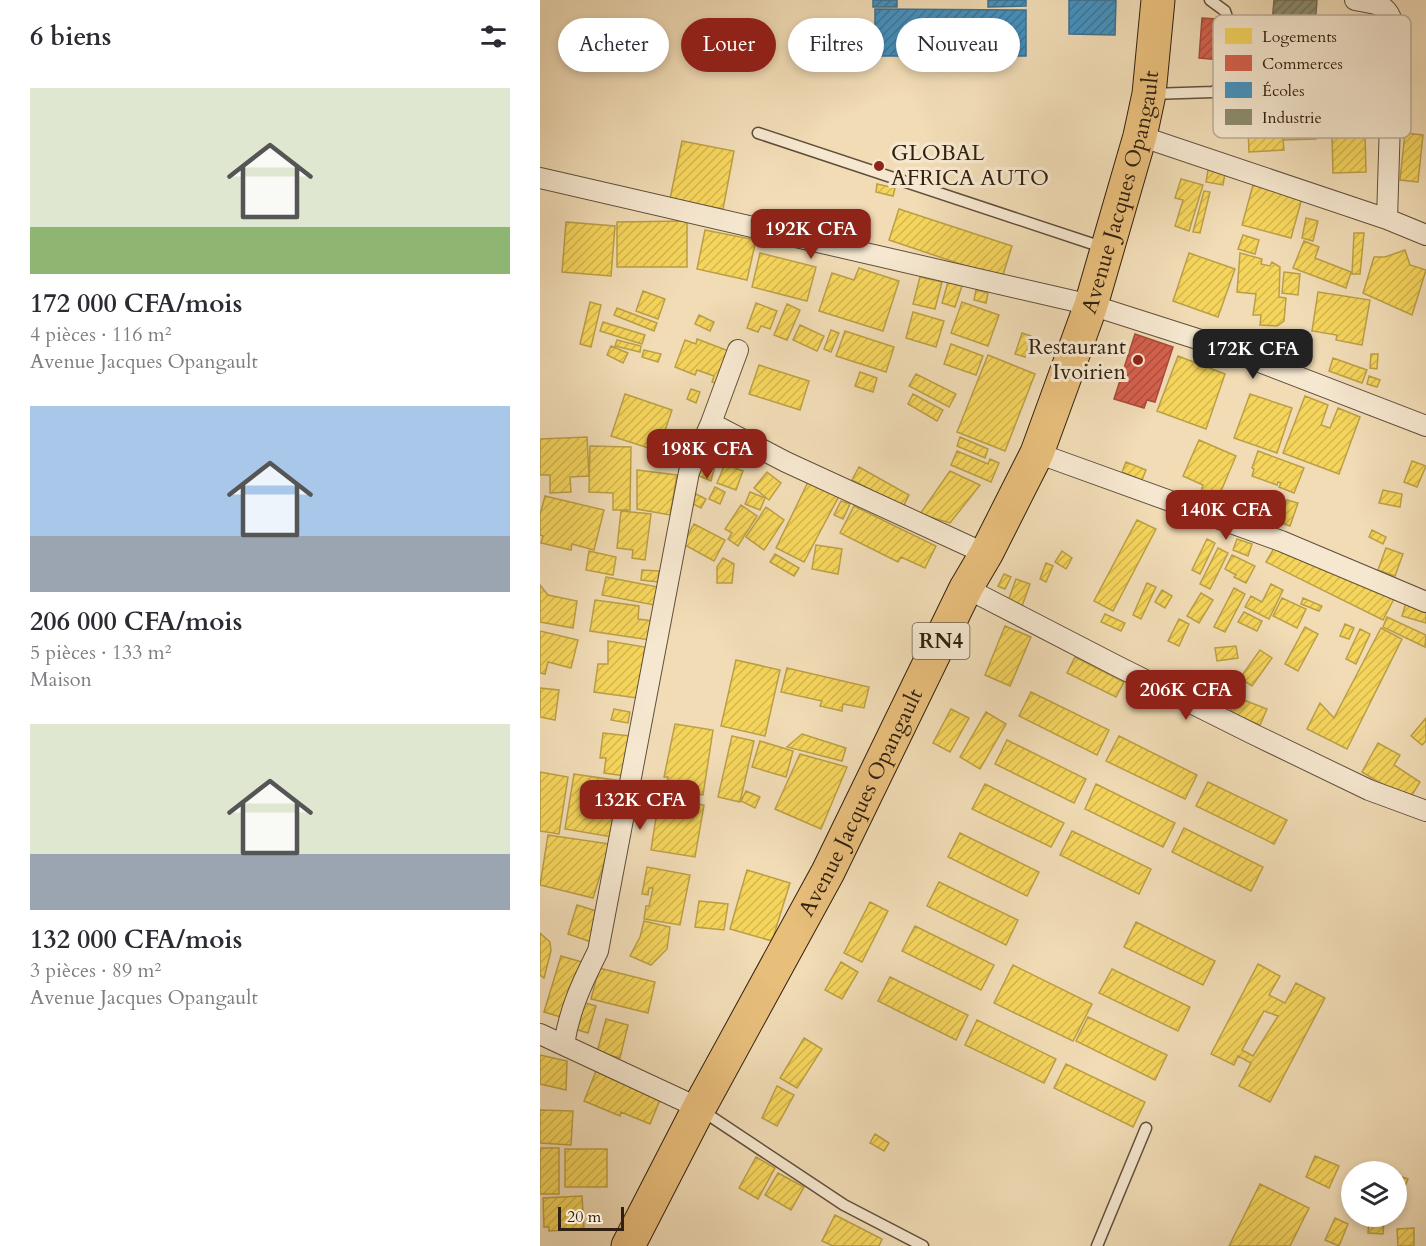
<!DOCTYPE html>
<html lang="fr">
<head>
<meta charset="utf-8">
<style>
	:root { --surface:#fff; --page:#f7f7f7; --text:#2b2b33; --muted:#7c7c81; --accent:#8f2418 }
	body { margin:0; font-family:Cardo,serif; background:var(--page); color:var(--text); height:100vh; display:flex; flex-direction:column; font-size:22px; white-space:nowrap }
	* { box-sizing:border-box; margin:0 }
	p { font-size:20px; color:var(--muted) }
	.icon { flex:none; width:33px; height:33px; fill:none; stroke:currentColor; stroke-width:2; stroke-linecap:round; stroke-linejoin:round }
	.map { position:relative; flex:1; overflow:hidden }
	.sheet { display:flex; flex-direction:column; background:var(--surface); width:540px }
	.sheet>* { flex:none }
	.banner { position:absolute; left:18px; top:18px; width:570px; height:54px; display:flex; gap:12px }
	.fabs { position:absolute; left:801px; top:1161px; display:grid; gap:12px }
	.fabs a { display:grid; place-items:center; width:66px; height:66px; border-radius:50%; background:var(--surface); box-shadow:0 3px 9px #0003; font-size:30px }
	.scale { position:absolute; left:18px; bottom:15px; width:66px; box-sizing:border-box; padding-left:6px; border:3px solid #31200f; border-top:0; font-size:16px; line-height:21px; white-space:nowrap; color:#31200f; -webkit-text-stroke:4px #f6e8d0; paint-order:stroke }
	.price { position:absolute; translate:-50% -51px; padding:0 14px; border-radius:12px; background:var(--accent); color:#fff; font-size:20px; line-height:39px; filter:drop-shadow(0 2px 3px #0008) }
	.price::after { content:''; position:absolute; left:50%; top:36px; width:18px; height:14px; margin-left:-9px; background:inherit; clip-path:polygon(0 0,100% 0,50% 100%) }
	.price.on { background:#222; color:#fff }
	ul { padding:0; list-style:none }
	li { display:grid; align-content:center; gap:12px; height:318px; padding:0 30px }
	li span { display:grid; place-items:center; height:186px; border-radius:0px; color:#555 }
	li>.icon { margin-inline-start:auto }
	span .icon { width:108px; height:108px; fill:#fffc; stroke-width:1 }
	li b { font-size:26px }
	h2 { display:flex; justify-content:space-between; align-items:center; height:72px; padding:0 30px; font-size:26px }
	.chip { padding:0 21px; border-radius:27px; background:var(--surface); box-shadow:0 3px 9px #0003; font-size:21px; line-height:54px }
	.chip.on { background:var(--accent); color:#fff }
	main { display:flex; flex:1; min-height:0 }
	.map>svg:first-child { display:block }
	.homes { fill:url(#homes-hatch); stroke:#bb9f45; stroke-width:1.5; fill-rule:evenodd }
	.shops { fill:url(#shops-hatch); stroke:#a44d3a; stroke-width:1.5 }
	.schools { fill:url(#schools-hatch); stroke:#3e708d; stroke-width:1.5 }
	.industry { fill:url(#industry-hatch); stroke:#716c52; stroke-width:1.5 }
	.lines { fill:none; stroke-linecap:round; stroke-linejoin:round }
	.service-casing { stroke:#614f39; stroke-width:13 }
	.minor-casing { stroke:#614f39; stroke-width:22 }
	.trunk-casing { stroke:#31200f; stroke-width:35 }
	.service { stroke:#f6e8d0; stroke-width:10 }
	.minor { stroke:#f6e8d0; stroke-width:20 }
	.trunk { stroke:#e8be7b; stroke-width:33 }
	.poi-dot { fill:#8f2418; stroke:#f6e8d0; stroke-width:2 }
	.labels { text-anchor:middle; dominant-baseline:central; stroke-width:6; stroke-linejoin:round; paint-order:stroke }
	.shield { fill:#f6e8d0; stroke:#6c5c49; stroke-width:1.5 }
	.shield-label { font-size:21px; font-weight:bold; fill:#31200f }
	.poi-label { font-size:22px; fill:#31200f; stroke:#f6e8d0; text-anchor:start }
	.street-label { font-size:22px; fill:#31200f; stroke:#f6e8d0 }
	.key { fill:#f6e8d0; stroke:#bbac96; stroke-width:1.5 }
	.key-label { font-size:16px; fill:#31200f }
</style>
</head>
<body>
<main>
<section class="sheet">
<h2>6 biens<svg class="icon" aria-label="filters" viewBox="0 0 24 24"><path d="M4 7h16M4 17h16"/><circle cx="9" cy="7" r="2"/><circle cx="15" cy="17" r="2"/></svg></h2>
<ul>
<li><span style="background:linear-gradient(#dfe7d0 75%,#8fb573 0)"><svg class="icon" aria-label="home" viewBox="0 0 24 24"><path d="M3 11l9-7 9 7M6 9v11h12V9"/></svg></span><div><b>172 000 CFA/mois</b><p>4 pièces · 116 m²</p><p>Avenue Jacques Opangault</p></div></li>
<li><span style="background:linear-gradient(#a9c7e8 70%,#9aa5b1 0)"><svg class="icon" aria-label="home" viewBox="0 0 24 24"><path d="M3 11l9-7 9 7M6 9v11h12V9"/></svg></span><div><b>206 000 CFA/mois</b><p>5 pièces · 133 m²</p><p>Maison</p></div></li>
<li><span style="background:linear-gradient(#dfe7d0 70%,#9aa5b1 0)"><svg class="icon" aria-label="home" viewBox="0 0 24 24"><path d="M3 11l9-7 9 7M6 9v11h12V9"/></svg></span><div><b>132 000 CFA/mois</b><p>3 pièces · 89 m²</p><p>Avenue Jacques Opangault</p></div></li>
</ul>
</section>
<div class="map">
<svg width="886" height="1246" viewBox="0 0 886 1246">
	<defs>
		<pattern id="homes-hatch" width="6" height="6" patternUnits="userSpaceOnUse" patternTransform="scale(1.5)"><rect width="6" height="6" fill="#f6d55c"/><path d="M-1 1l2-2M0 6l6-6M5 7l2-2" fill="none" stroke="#d3b74f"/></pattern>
		<pattern id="shops-hatch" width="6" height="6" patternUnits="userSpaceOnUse" patternTransform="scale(1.5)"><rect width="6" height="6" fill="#d6604d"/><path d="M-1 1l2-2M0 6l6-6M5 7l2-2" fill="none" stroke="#ae4f3e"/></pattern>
		<pattern id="schools-hatch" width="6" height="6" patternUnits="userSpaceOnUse" patternTransform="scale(1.5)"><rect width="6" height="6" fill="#4393c3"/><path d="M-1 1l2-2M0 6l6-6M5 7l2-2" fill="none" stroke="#39789d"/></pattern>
		<pattern id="industry-hatch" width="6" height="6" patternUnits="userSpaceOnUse" patternTransform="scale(1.5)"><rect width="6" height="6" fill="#8c8c6e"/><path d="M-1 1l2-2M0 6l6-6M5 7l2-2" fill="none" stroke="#737259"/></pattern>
	</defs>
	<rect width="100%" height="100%" fill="#f1dcb6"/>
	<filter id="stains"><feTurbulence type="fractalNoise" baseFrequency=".00333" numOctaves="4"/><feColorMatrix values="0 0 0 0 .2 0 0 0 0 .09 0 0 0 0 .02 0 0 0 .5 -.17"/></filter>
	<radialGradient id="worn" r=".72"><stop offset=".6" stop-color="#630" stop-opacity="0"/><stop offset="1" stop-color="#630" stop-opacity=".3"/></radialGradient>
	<path class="homes" d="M742 77 743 105 775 104 776 139 743 140 744 150 709 152 706 78Z
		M824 96 826 172 793 173 791 97Z
		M865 133 883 135 878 182 860 180Z
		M142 141 194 151 183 209 130 199Z
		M668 170 685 173 683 185 666 182Z
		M641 179 663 185 649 231 635 226 643 200 635 198Z
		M337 184 355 188 353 196 336 192Z
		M713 185 762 198 751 238 702 225Z
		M664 191 670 192 660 233 653 232Z
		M359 209 472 246 462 278 349 240Z
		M766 218 778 221 773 241 762 238Z
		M147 221V267H77V222Z
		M26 222 75 226 71 276 22 272Z
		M165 230 216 240 207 280 157 269Z
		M814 233H824L820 274H812Z
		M703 235 719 240 715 254 698 249Z
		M764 241 779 247 775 258 811 272 806 288 753 268Z
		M865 250 870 265 886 270 872 315 823 293 834 257H845Z
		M220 253 276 267 267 301 212 287Z
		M649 253 695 269 678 317 633 301Z
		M700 253 722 259 721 264 730 266 732 262 740 267 739 297 746 298 744 321 737 326 720 325 721 315H713L716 294 697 292Z
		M319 268 359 281 343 331 279 311 292 273 314 280Z
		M744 272 760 274 758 295 742 293Z
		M380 277 402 282 395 309 373 304Z
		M408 282 422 286 415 307 402 303Z
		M436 290 448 293 446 303 434 300Z
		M103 291 125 299 118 319 96 311Z
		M778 292 830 300 822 345 796 340 797 335 772 331Z
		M50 302 61 305 51 347 40 344Z
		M422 302 459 315 448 346 411 333Z
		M216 303 237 311 230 329 221 326 218 332 207 328Z
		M247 304 260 310 247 340 234 335Z
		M77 308 117 323 114 331 74 315Z
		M373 312 404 321 396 347 366 338Z
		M159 315 174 322 170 331 155 324Z
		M63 322 105 335 102 344 60 331Z
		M260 325 284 336 277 351 253 340Z
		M291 330 299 333 291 352 284 349Z
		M305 331 354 347 346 372 296 356Z
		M482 333 491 336 485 357 475 354Z
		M157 339 194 353 181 385 172 382 174 376 157 370 155 375 135 367 145 340 156 344Z
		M77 340 101 346 100 352 75 346Z
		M411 344 443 356 436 375 404 364Z
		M71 346 88 353 83 363 67 355Z
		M104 350 121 354 118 362 102 357Z
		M831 354H838L837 369 830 368Z
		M448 355 495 374 465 451 417 432Z
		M638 356 685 374 666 429 617 411Z
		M793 358 827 370 822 383 789 371Z
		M219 365 269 381 260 410 209 394Z
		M320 372 337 378 333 392 315 386Z
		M376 374 416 394 409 407 369 386Z
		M829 376 840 380 837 387 827 384Z
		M151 389 160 392 156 403 147 399Z
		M85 394 132 410 118 451 71 436Z
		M373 394 403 410 397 421 368 404Z
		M710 394 752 408 737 453 694 438Z
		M765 396 788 405 781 425 790 428 798 408 820 417 799 474 743 453Z
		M47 437 49 476 30 477 31 492 10 493V475H0V439Z
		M420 437 448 449 445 458 417 446Z
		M659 440 696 456 678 498 661 491 663 485 643 476Z
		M50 446 91 447 90 510H73V493L49 492Z
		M417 451 448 464 450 459 459 463 451 482 411 465Z
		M718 451 764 468 754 493 739 487 741 483 738 482 737 485 712 476 714 469 712 468Z
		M162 460 175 466 171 481 157 475Z
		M872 461 886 466 877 487 864 482Z
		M586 462 606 470 602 480 582 472Z
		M185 464 203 471 196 490 177 483Z
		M319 467 369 495 363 507 312 480Z
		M97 470 137 475 130 515 97 509Z
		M410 471 440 485 410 523 380 514Z
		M227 472 241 483 229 500 214 488Z
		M269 480 299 496 264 562 236 548Z
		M175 487 185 492 180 504 169 499Z
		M843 490 862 494 860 507 839 503Z
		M210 492 225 498 220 510 205 504Z
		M156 494 166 499 161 508 151 503Z
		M5 496 64 510 54 550 32 544 31 550 1 543 3 536 0 535V515Z
		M747 500 758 503 750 526 739 522Z
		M301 501 310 504 303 519 294 515Z
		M201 505 217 516 198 546 188 539 192 533 185 529Z
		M314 506 396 546 385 568 361 557 358 562 300 533Z
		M226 507 244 520 224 550 206 537Z
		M81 511 111 514 105 560 92 558 93 550 77 548Z
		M597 520 616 529 573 611 554 601Z
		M154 524 185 540 174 561 143 544Z
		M832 530 846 537 843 544 829 537Z
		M667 539 675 543 660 574 652 570Z
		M697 539 712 544 708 556 693 550Z
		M276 545 302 549 298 574 272 569Z
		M736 545 856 595 843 620 726 562Z
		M678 548 688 553 670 589 660 584Z
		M846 548 863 554 855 576 838 570Z
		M49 551 76 557 73 575 46 570Z
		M522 551 532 558 526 569 515 562Z
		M235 554 259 568 254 576 230 562Z
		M692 555 715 566 706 583 694 577 696 575 685 569Z
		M183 558 194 564 192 583H177V567Z
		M506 563 513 566 506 582 500 579Z
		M102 570 119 571 118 582 101 580Z
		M464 574 471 577 465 589 458 586Z
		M66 577 118 587 114 605 62 595Z
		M476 579 490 584 481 609 467 604Z
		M607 583 616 587 601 619 593 615Z
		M731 584 743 590 729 619 705 607 711 596 722 602Z
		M0 585 8 595 37 601 33 628 0 622Z
		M694 588 705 594 685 632 674 627Z
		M622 590 632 596 625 608 615 602Z
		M661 593 673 600 659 623 647 616Z
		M742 598 766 609 757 628 733 616Z
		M763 598 782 606 779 611 761 604Z
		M55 600 99 606 98 619 113 621 110 640 50 631Z
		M866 603 886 609V623L862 616Z
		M704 612 722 621 717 631 698 622Z
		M565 614 585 623 581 631 561 622Z
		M847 617 886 635 885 647 843 627Z
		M639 619 649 624 639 646 628 641Z
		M805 624 814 628 809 639 800 636Z
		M465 626 491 637 470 686 445 675Z
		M765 627 778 634 758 671 745 664Z
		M841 628 862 639 807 749 767 729 780 703 794 718Z
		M820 629 830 634 816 664 806 659Z
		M0 631 38 640 31 668 8 662 5 674 0 673Z
		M68 641 105 647 97 698 54 692 58 664H68Z
		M696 646 698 658 677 661 675 648Z
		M720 650 732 658 712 686 700 678Z
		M535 657 584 682 576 697 527 673Z
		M196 660 240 670 225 736 181 726Z
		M247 668 329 687 324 708 303 704 302 711 280 706 282 701 241 692Z
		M656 676 669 681 671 677 688 684 681 700 651 688Z
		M0 688 19 690 15 720 0 717Z
		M491 692 569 730 557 755 479 716Z
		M696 697 727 709 720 725 690 712Z
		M74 709 90 712 88 723 71 720Z
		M411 709 429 718 410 752 393 743Z
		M446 712 466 724 440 769 420 757Z
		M886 718V741L882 745 871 736Z
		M135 724 173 730 163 795 126 789 128 777H124Z
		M63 733 90 736 85 776 64 773 66 758H60Z
		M262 734 306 748 302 761 247 747Z
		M192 736 214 741 200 802 178 797Z
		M579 736 657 775 645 799 566 761Z
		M467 740 546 779 534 803 455 764Z
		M220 741 253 751 246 777 212 767Z
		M838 743 860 755 854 765 880 782 869 800 822 772Z
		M260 754 307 767 281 829 235 809Z
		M0 772 28 777 19 834 0 831Z
		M34 774 81 781 72 837 25 829Z
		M668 782 747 820 734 844 656 806Z
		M445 784 524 823 511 847 432 809Z
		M556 784 635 823 623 847 545 809Z
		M206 791 220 797 215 808 201 801Z
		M119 798 164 805 155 857 111 850Z
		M644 828 723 867 711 891 632 852Z
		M532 831 611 869 599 894 520 855Z
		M420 833 499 872 487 896 408 857Z
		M8 835 70 844 53 898 0 885Z
		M107 867 150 875 140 925 104 919 106 906H109L113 888H109L108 895 102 894Z
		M207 870 250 883 232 941 190 929Z
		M399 882 478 920 466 945 387 906Z
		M159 901 188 904 184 930 155 927Z
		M330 902 348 911 322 962 304 953Z
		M37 905 63 913 54 943 28 934Z
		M104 921 130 927 127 949 111 965 90 956 100 937Z
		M596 922 675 961 663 985 584 947Z
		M375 926 454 965 441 990 362 951Z
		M0 933 10 942 11 951 4 978 0 975Z
		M21 956 42 962 24 1018 4 1012Z
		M301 962 318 972 302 999 285 990Z
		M718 964 740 976 729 995 745 1003 756 983 785 998 730 1102 699 1086 711 1063 698 1056 694 1065 671 1054ZM724 1011 738 1016 713 1056 702 1050Z
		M473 965 552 1004 533 1041 454 1003Z
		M59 968 115 982 108 1013 51 999Z
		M572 969 650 1007 638 1031 559 993Z
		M350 977 428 1015 416 1040 338 1001Z
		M38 1001 56 1006 48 1033 31 1028Z
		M548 1017 627 1055 615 1080 536 1041Z
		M66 1019 88 1025 80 1058 57 1052Z
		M437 1020 516 1059 504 1083 425 1045Z
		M264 1038 282 1049 257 1088 240 1078Z
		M0 1055 27 1061 26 1090 0 1084Z
		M526 1064 605 1102 593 1127 514 1088Z
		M57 1069 122 1095 110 1124 81 1112 80 1116 44 1101Z
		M237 1086 254 1095 237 1126 222 1118Z
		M0 1110 33 1111 31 1145 0 1143Z
		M335 1134 349 1143 344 1151 330 1143Z
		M0 1148H19V1194H0Z
		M25 1149H67V1187H25Z
		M775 1156 799 1166 789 1188 766 1177Z
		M216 1157 235 1168 218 1199 199 1188Z
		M238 1173 264 1187 251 1210 225 1195Z
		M856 1175 868 1179 861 1195 856 1193Z
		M720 1184 769 1208 750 1246H689Z
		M42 1196 44 1229 9 1231V1227H4L3 1198Z
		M295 1215 342 1239 339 1246H293L282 1241Z
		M795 1218 808 1224 799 1246 785 1240Z
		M829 1219 844 1220 843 1234 828 1233Z
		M874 1228V1246H858L857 1229Z"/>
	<path class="shops" d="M662 18 719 22 717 63 659 58Z
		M595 334 633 347 615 402 607 400 604 408 574 399Z"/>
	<path class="schools" d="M333 0H357V7H333Z
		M448 0H486V6L448 7Z
		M529 0H576L575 35 529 34Z
		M335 9 486 10V56H335Z"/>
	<path class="industry" d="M734 0H777L774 39 731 35Z"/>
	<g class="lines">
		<defs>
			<path id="service" d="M670 0 685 11 688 20
				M611 94 673 92 683 85 685 61
				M218 133 565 248
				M161 1110 304 1205 383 1246
				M557 1246 606 1128"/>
			<path id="minor" d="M815 0C835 4 847 2 853 24L847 219
				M600 136 847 219 886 235
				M0 178 551 305 670 343 886 426
				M171 423 246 462 446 554
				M497 453 741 541 886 602
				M426 588 577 666 713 734 829 790 886 811
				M0 1034 159 1108
				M24 1044C30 1008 42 983 58 951L149 472 171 423 198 350"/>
			<g id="trunk">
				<path id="s1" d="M88 1246 159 1108 288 872 426 588 446 554 497 453 551 305 600 136 609 94 618 0"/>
			</g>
		</defs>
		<use href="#service" class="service-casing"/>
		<use href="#minor" class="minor-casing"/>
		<use href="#trunk" class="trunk-casing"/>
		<use href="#service" class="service"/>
		<use href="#minor" class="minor"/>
		<use href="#trunk" class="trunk"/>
	</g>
	<g class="poi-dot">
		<circle cx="339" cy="166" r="6"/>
		<circle cx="598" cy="360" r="6"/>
	</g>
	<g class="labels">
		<rect class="shield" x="372.5" y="623" width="57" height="36" rx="4.5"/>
		<g class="shield-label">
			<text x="401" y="641">RN4</text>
		</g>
		<g class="poi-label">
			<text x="351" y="153">GLOBAL<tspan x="351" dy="25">AFRICA AUTO</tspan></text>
			<text x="586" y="347" text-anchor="end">Restaurant<tspan x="586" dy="25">Ivoirien</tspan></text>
		</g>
		<g class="street-label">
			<text stroke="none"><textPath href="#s1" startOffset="1167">Avenue Jacques Opangault</textPath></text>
			<text stroke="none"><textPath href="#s1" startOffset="501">Avenue Jacques Opangault</textPath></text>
		</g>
	</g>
	<rect x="673" y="15" width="198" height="123" rx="9" class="key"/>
	<rect x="685" y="28" width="27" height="16" fill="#f6d55c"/>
	<rect x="685" y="55" width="27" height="16" fill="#d6604d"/>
	<rect x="685" y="82" width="27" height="16" fill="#4393c3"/>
	<rect x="685" y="109" width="27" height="16" fill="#8c8c6e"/>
	<g class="key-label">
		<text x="722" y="42">Logements</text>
		<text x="722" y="69">Commerces</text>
		<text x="722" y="96">Écoles</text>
		<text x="722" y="123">Industrie</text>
	</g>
	<rect width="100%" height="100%" filter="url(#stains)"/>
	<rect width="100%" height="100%" fill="url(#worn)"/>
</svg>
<div class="fabs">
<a><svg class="icon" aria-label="layers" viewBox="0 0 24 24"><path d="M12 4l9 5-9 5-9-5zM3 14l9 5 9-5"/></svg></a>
</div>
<div class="scale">20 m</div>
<b class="price" style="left:271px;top:260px">192K CFA</b>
<b class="price on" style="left:713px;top:380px">172K CFA</b>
<b class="price" style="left:167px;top:480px">198K CFA</b>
<b class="price" style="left:686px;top:541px">140K CFA</b>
<b class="price" style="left:646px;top:721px">206K CFA</b>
<b class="price" style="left:100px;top:831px">132K CFA</b>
<div class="banner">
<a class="chip">Acheter</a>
<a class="chip on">Louer</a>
<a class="chip">Filtres</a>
<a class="chip">Nouveau</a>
</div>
</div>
</main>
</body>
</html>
